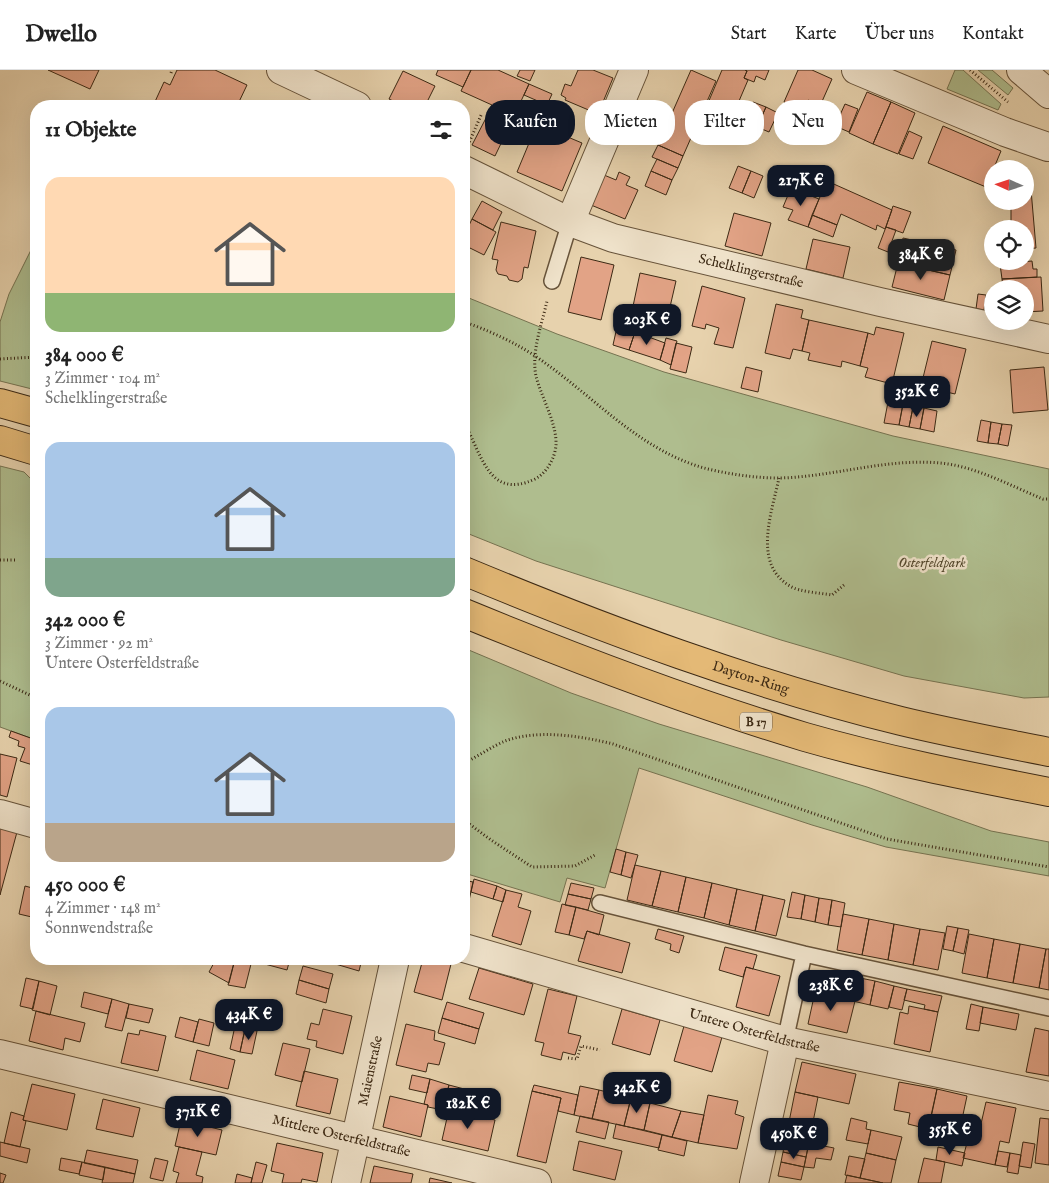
<!DOCTYPE html>
<html lang="de">
<head>
<meta charset="utf-8">
<style>
	:root { --surface:#fff; --page:#f2f2f2; --text:#222; --muted:#767676; --line:#e0e0e0; --accent:#111827 }
	body { margin:0; font-family:"IM FELL English",serif; background:var(--page); color:var(--text); height:100vh; display:flex; flex-direction:column; font-size:19px; white-space:nowrap }
	* { box-sizing:border-box; margin:0 }
	p { font-size:16px; color:var(--muted) }
	.icon { flex:none; width:28px; height:28px; fill:none; stroke:currentColor; stroke-width:2; stroke-linecap:round; stroke-linejoin:round }
	.map { position:relative; flex:1; overflow:hidden }
	.drawer { position:absolute; left:30px; top:30px; width:440px; height:865px; display:flex; flex-direction:column; background:var(--surface); border-radius:20px; box-shadow:0 5px 20px #0002 }
	.drawer>* { flex:none }
	.top-card { position:absolute; left:485px; top:30px; width:475px; height:45px; display:flex; gap:10px }
	.needle { width:32px; rotate:273deg }
	.controls { position:absolute; left:984px; top:90px; display:grid; gap:10px }
	.controls a { display:grid; place-items:center; width:50px; height:50px; border-radius:50%; background:var(--surface); box-shadow:0 5px 20px #0002; font-size:25px }
	.price { position:absolute; translate:-50% -42px; padding:0 11px; border-radius:10px; background:var(--accent); color:#fff; font-size:16px; line-height:32px; filter:drop-shadow(0 1px 2px #0008) }
	.price::after { content:''; position:absolute; left:50%; top:30px; width:15px; height:11px; margin-left:-8px; background:inherit; clip-path:polygon(0 0,100% 0,50% 100%) }
	.price.active { background:#222; color:#fff }
	ul { padding:0; list-style:none }
	li { display:grid; align-content:center; gap:10px; height:265px; padding:0 15px }
	li span { display:grid; place-items:center; height:155px; border-radius:15px; color:#555 }
	li>.icon { margin-inline-start:auto }
	span .icon { width:90px; height:90px; fill:#fffc; stroke-width:1 }
	li b { font-size:21px }
	h2 { display:flex; justify-content:space-between; align-items:center; height:60px; padding:0 15px; font-size:21px }
	.pill { padding:0 18px; border-radius:20px; background:var(--surface); box-shadow:0 5px 20px #0002; font-size:18px; line-height:45px }
	.pill.active { background:var(--accent); color:#fff }
	header { display:flex; align-items:center; gap:30px; box-sizing:border-box; height:70px; padding:0 25px; background:var(--surface); border-bottom:1px solid var(--line) }
	header strong { font-size:24px }
	nav { display:flex; gap:28px; margin-inline-start:auto; font-size:18px }
	.map>svg:first-child { display:block }
	.green { fill:#afbd8e; stroke:#767351 }
	.building { fill:#e2a386; stroke:#3c2914 }
	.lines { fill:none; stroke-linecap:round; stroke-linejoin:round }
	.service-casing { stroke:#67533a; stroke-width:18 }
	.minor-casing { stroke:#67533a; stroke-width:30 }
	.trunk-casing { stroke:#3c2914; stroke-width:30 }
	.path { stroke:#3c2914; stroke-width:3; stroke-dasharray:1 2.5; stroke-linecap:butt }
	.service { stroke:#efe2ca; stroke-width:15 }
	.minor { stroke:#efe2ca; stroke-width:28 }
	.trunk { stroke:#e4b976; stroke-width:28 }
	.labels { text-anchor:middle; dominant-baseline:central; stroke-width:5; stroke-linejoin:round; paint-order:stroke }
	.shield { fill:#efe2ca; stroke:#72604b; stroke-width:1 }
	.shield-label { font-size:12px; font-weight:bold; fill:#3c2914 }
	.street-label { font-size:14px; fill:#3c2914; stroke:#efe2ca }
	.park-label { font-size:14px; font-style:italic; fill:#53472c; stroke:#efe2ca }
</style>
</head>
<body>
<header>
<strong>Dwello</strong>
<nav><a>Start</a><a>Karte</a><a>Über uns</a><a>Kontakt</a></nav>
</header>
<div class="map">
<svg width="1049" height="1113" viewBox="0 0 1049 1113">
	<rect width="100%" height="100%" fill="#e7d2ad"/>
	<filter id="stains"><feTurbulence type="fractalNoise" baseFrequency=".004" numOctaves="4"/><feColorMatrix values="0 0 0 0 .2 0 0 0 0 .09 0 0 0 0 .02 0 0 0 .5 -.17"/></filter>
	<radialGradient id="worn" r=".72"><stop offset=".6" stop-color="#630" stop-opacity="0"/><stop offset="1" stop-color="#630" stop-opacity=".3"/></radialGradient>
	<path class="green" d="M955 0H963L1001 34 998 40 947 19Z
		M978 0H992L1013 18 1008 25Z
		M36 170V320L0 311V252L9 224Z
		M464 226 557 264 664 302 893 366 1049 399V627L1024 628 904 606 781 570 536 491 464 462Z
		M0 396 24 402 36 414V670L0 657Z
		M464 578 571 623 659 654 867 717 991 761 1049 772V806L886 777 812 755 639 698 605 818 567 808 560 832 464 803Z"/>
	<path class="building" d="M48 0H99L90 19Z
		M177 0H215L247 15 237 36H153L164 12 170 15Z
		M438 0H471L463 17 436 5Z
		M471 0H498L529 14 507 61 485 50 492 35 461 21Z
		M520 0H535L530 11 517 6Z
		M578 0H593L613 8 598 44 565 30 566 28 561 25 565 14 571 16Z
		M691 0 716 11 683 86 658 75Z
		M722 0H745L747 1 744 8 748 10 730 52 705 40Z
		M745 0H769L765 10 756 6 754 12 744 8 747 1Z
		M798 0H812L832 9 820 36 808 30 803 40 784 32Z
		M403 1 435 16 425 36H403L389 29Z
		M529 14 552 24 547 35 524 25Z
		M867 22 891 32 873 74 849 63Z
		M753 32 766 37 757 57 744 51Z
		M891 32 915 43 898 84 873 74Z
		M845 34 858 39 849 62 835 56Z
		M766 37 778 43 769 62 757 57Z
		M485 50 507 61 495 86 472 75Z
		M537 54 582 73 562 121 517 102Z
		M943 56 1001 81 986 117 928 93Z
		M909 61 922 67 913 89 899 84Z
		M658 75 683 86 678 98 652 87Z
		M657 89 678 98 672 110 651 101Z
		M738 96 751 101 742 123 729 118Z
		M651 101 672 110 666 125 645 116Z
		M751 101 763 106 754 128 742 123Z
		M619 102 630 107 626 115 638 120 625 149 591 135 604 105 616 110Z
		M1025 108H1030L1036 178 1025 179V159H1000L999 156H1011V131H1025Z
		M827 111 892 140 885 159 877 155 876 160 841 144 837 155 812 145Z
		M791 118 819 129 808 157 788 150 793 140 783 137Z
		M482 131 502 142 493 160 472 149Z
		M893 136 911 142 903 163 886 157Z
		M734 143 771 153 762 186 725 176Z
		M812 145 837 155 833 167 808 157Z
		M472 149 496 162 484 185 464 175V166Z
		M501 152 536 161 528 198 524 197 522 209 518 212 509 210 507 206 498 204 496 200 498 190 492 189Z
		M886 157 896 160 888 182 878 178Z
		M903 168 956 180 950 205 898 193Z
		M813 169 850 177 843 208 806 199Z
		M464 175 470 178 464 189Z
		M581 187 614 195 601 250 568 242Z
		M1032 191 1033 199H1037V207L1002 209 1000 194Z
		M898 193 950 205 944 230 892 217Z
		M640 203 676 211 667 250 632 241Z
		M1041 207 1043 241 1025 242V219H1003L1002 209Z
		M702 216 745 228 733 278 714 274 719 258 706 254 705 259 692 256Z
		M978 224 986 225 984 240 976 239Z
		M776 234 803 240 801 248 809 250 802 281 793 279 790 289 765 283Z
		M621 239 644 244 638 264 635 262 629 280 613 275Z
		M809 250 868 263 860 296 842 291 841 297 808 290 810 283 802 281Z
		M876 257 904 263 892 314 865 307 868 298 860 296 868 263 874 265Z
		M635 262 665 273 660 290 629 280Z
		M666 268 677 271 671 295 660 290Z
		M932 271 966 279 955 324 921 316Z
		M676 273 692 277 686 303 670 299Z
		M746 297 762 301 758 322 741 318Z
		M1044 297 1048 340 1013 343 1010 300Z
		M888 332 903 334 899 355 884 353Z
		M903 334 913 337 909 357 899 355Z
		M913 337 924 338 920 359 909 357Z
		M924 338 937 341 934 362 920 359Z
		M981 350 991 352 988 373 977 371Z
		M991 352 1002 354 998 374 988 373Z
		M1002 354 1012 355 1008 376 998 374Z
		M11 661 36 670V696L20 691 25 678 18 676 19 671 9 667Z
		M0 684 17 688 7 727 0 725Z
		M0 758 17 762 0 825Z
		M616 779 626 782 621 805 610 802Z
		M626 782 638 785 631 808 621 805Z
		M635 795 661 801 652 836 627 830Z
		M661 801 686 807 678 842 652 836Z
		M686 807 712 813 704 848 678 842Z
		M474 809 497 816 493 829 471 822Z
		M464 810 473 812 464 854Z
		M571 813 594 818 591 829 568 824Z
		M712 813 737 819 729 855 704 848Z
		M25 816 36 819V848L19 844Z
		M497 816 506 820 503 832 493 829Z
		M737 819 763 825 755 861 729 855Z
		M506 820 522 824 518 837 531 841 521 875 492 866Z
		M792 822 805 825 801 849 787 847Z
		M568 824 591 829 588 840 565 835Z
		M763 825 785 830 776 866 755 861Z
		M805 825 819 828 815 852 801 849Z
		M819 828 832 830 828 855 815 852Z
		M832 830 845 833 841 857 828 855Z
		M562 834 576 837 569 865 555 862Z
		M576 837 604 845 599 865 587 861 584 869 569 865Z
		M843 844 869 849 862 885 837 880Z
		M869 849 894 854 888 890 862 885Z
		M894 854 920 859 913 895 888 890Z
		M947 856 958 858 953 881 943 879Z
		M958 858 969 860 964 884 953 881Z
		M658 859 684 866 679 883 670 880 671 874 655 869Z
		M920 859 945 863 938 900 913 895Z
		M587 861 630 873 622 903 578 891Z
		M969 864 994 869 987 908 962 903Z
		M994 869 1020 874 1013 913 987 908Z
		M1020 874 1046 879 1039 918 1013 913Z
		M725 877 757 885 753 899 746 897 743 907 719 900Z
		M1046 879H1049V920L1039 918Z
		M216 889H235L229 913 209 902Z
		M235 889 252 890 245 918 228 915Z
		M246 889H290L287 900Z
		M322 889H362L359 901 322 890Z
		M423 889 452 890 442 930 414 922Z
		M303 896 333 904 329 919 299 910Z
		M746 897 780 906 769 946 736 937Z
		M479 898 533 914 524 945 469 929Z
		M850 906 875 911 870 935 844 929Z
		M26 908 39 911 33 939 20 936Z
		M299 910 329 919 326 933 296 924Z
		M39 911 57 916 50 945 32 940Z
		M875 911 894 916 888 939 870 935Z
		M894 916 907 919 902 940 889 937Z
		M548 919 577 926 568 963 581 966 575 985 563 982 561 990 541 985 544 973 535 971Z
		M907 919 942 926 938 942 924 939 925 935 904 930Z
		M84 922 112 929 108 944 81 937Z
		M815 922 855 931 847 963 808 954Z
		M112 929 129 934 122 961 105 957Z
		M447 932 484 943 479 959 442 948Z
		M129 934 153 939 149 953 126 948Z
		M971 934 983 937 979 961 966 959Z
		M909 936 938 942 930 982 894 974 900 942 908 944Z
		M983 937 1019 944 1016 960 980 953Z
		M323 939 352 946 343 984 316 977 317 971 307 969 311 953 319 955Z
		M622 939 660 950 650 985 612 974Z
		M36 941 85 953 80 972 65 968 63 980 29 971Z
		M180 947 198 952 193 972 175 967Z
		M442 948 479 959 475 974 438 963Z
		M199 949 214 953 209 976 193 972Z
		M406 954 435 961 434 970 445 973 439 995 428 993 426 1002 396 995Z
		M235 956 245 959 240 982 230 979Z
		M684 956 722 967 712 1002 674 991Z
		M1035 958 1049 961V1006L1026 1002Z
		M245 959 257 961 252 984 240 982Z
		M140 960 166 966 158 1001 121 993 128 963 139 965Z
		M283 973 310 979 302 1012 275 1005Z
		M197 980 235 990 228 1019 190 1010Z
		M802 992 856 1004 849 1034 795 1022Z
		M304 1001 338 1009 330 1044 296 1036Z
		M412 1005 430 1009 427 1023 409 1019Z
		M430 1009 449 1015 443 1040 428 1037V1035L424 1034Z
		M899 1012 937 1019 928 1059 908 1054 910 1043 894 1040Z
		M32 1014 75 1024 67 1060 23 1050Z
		M449 1015 487 1025 485 1034 466 1029 465 1034 445 1029Z
		M534 1015 578 1025 574 1045 558 1041 561 1028 532 1021Z
		M580 1016 599 1020 592 1049 574 1045Z
		M937 1019 967 1026 961 1054 943 1050 938 1074 926 1072Z
		M599 1020 631 1028 624 1056 592 1049Z
		M532 1021 561 1028 546 1093 517 1086Z
		M795 1022 818 1027 806 1087 783 1082Z
		M708 1025 738 1031 735 1044 744 1047 737 1079 698 1073Z
		M390 1026 428 1035 421 1067 383 1057Z
		M631 1028 650 1033 644 1060 624 1056Z
		M103 1029 140 1038 133 1067 96 1059Z
		M986 1032 1016 1038 1009 1073 1000 1071 995 1095 963 1088 969 1065 978 1067Z
		M650 1033 681 1041 672 1067 644 1060Z
		M449 1039 495 1050 488 1081 442 1070Z
		M681 1041 704 1045 698 1073 672 1067Z
		M11 1042 24 1046 23 1050 26 1051 20 1077 4 1073Z
		M580 1046 609 1052 605 1069 576 1062Z
		M851 1048 867 1052 866 1059 871 1060 868 1074 846 1070Z
		M1040 1048 1049 1049V1095L1035 1093Z
		M181 1050 222 1060 216 1085 175 1076Z
		M616 1054 662 1065 659 1078 613 1068Z
		M871 1060 902 1067 896 1090 866 1083Z
		M662 1065 687 1071 684 1086 658 1080Z
		M579 1071 622 1081 615 1110 573 1100Z
		M0 1072 30 1079 27 1093 0 1086Z
		M1023 1072 1035 1074 1031 1098 1019 1096Z
		M277 1073 323 1083 317 1112 302 1109 301 1113H282L284 1104 271 1101Z
		M809 1073 834 1078 831 1090 816 1088 814 1098 804 1097Z
		M179 1077 202 1082 196 1105 203 1107 202 1113H176L179 1103 173 1101Z
		M938 1077 965 1083 962 1096 936 1090Z
		M87 1080 138 1090 135 1104 84 1093Z
		M998 1081 1010 1083 1007 1097 995 1095Z
		M783 1082 806 1087 804 1097 781 1092Z
		M866 1083 896 1090 891 1113H883L860 1108Z
		M1010 1083 1021 1085 1018 1104 1007 1102Z
		M849 1086 865 1089 860 1108 845 1105Z
		M61 1088 82 1092 79 1104 59 1100Z
		M155 1088 168 1091 163 1111 150 1108Z
		M924 1088 945 1092 941 1113H918Z
		M82 1092 105 1097 103 1110 79 1105Z
		M256 1092 267 1095 262 1113H251Z
		M781 1092 804 1097 801 1110 778 1106Z
		M374 1096 413 1104 411 1113H370Z
		M105 1097 135 1104 133 1113H102Z
		M0 1103 6 1105 3 1113H0Z
		M237 1104 252 1108 251 1113H235Z
		M847 1105 860 1108 883 1113H845Z
		M430 1108 452 1113H429Z"/>
	<g class="lines">
		<defs>
			<path id="service" d="M552 211 570 152
				M600 833 804 884 1049 938
				M785 971 804 884"/>
			<g id="minor">
				<path d="M281 0 357 36"/>
				<path d="M856 0 1005 62 1048 77"/>
				<path d="M1021 0 1049 24"/>
				<path id="s1" d="M464 100 570 152 613 168 880 232 1049 269"/>
				<path d="M570 152 634 0"/>
				<path d="M0 744 36 754"/>
				<path id="s2" d="M464 878 785 971 1049 1026"/>
				<path id="s3" d="M0 984 537 1113"/>
				<path id="s4" d="M346 1113 395 889"/>
				<path d="M754 1113 785 971"/>
			</g>
			<g id="trunk">
				<path d="M0 333 36 343"/>
				<path d="M0 370 36 381"/>
				<path id="s5" d="M464 501C606 560 751 614 901 651 950 663 999 672 1049 682"/>
				<path d="M464 543C576 589 689 632 805 667 885 690 967 706 1049 722"/>
			</g>
		</defs>
		<use href="#service" class="service-casing"/>
		<use href="#minor" class="minor-casing"/>
		<use href="#trunk" class="trunk-casing"/>
		<path class="path" d="M970 0 1008 32
			M171 3 172 0
			M468 75 482 43
			M464 252C486 259 516 273 535 286 592 324 637 379 704 398 728 404 754 408 779 408 833 407 885 388 940 393 975 396 1011 416 1043 429H1049
			M0 289 36 287
			M464 353C482 383 488 431 535 409 547 403 555 388 556 375 557 353 541 327 536 306 531 282 542 254 547 231
			M779 408C772 442 752 494 790 516 799 522 821 523 832 525L844 515
			M0 490H17
			M0 611 36 628
			M464 696 468 691C480 685 493 676 505 671 538 659 581 666 613 674L887 769 1049 797
			M464 750 491 770 532 797 575 796 595 785
			M568 988 577 989 581 976 600 980"/>
		<use href="#service" class="service"/>
		<use href="#minor" class="minor"/>
		<use href="#trunk" class="trunk"/>
	</g>
	<g class="labels">
		<rect class="shield" x="740" y="642.5" width="32" height="19" rx="4"/>
		<g class="shield-label">
			<text x="756" y="652">B 17</text>
		</g>
		<g class="street-label">
			<text stroke="none"><textPath href="#s1" startOffset="306">Schelklingerstraße</textPath></text>
			<text stroke="none"><textPath href="#s5" startOffset="306">Dayton-Ring</textPath></text>
			<text stroke="none"><textPath href="#s2" startOffset="302">Untere Osterfeldstraße</textPath></text>
			<text stroke="none"><textPath href="#s4" startOffset="115">Maienstraße</textPath></text>
			<text stroke="none"><textPath href="#s3" startOffset="351">Mittlere Osterfeldstraße</textPath></text>
		</g>
		<g class="park-label">
			<text x="932" y="493">Osterfeldpark</text>
		</g>
	</g>
	<rect width="100%" height="100%" filter="url(#stains)"/>
	<rect width="100%" height="100%" fill="url(#worn)"/>
</svg>
<div class="controls">
<a><svg class="needle" viewBox="-14 -14 28 28"><path d="M0-13l5 13h-10z" fill="#e53935"/><path d="M0 13l5-13h-10z" fill="#767676"/></svg></a>
<a><svg class="icon" aria-label="locate" viewBox="0 0 24 24"><circle cx="12" cy="12" r="6"/><path d="M12 2v4M12 18v4M2 12h4M18 12h4"/></svg></a>
<a><svg class="icon" aria-label="layers" viewBox="0 0 24 24"><path d="M12 4l9 5-9 5-9-5zM3 14l9 5 9-5"/></svg></a>
</div>
<b class="price" style="left:801px;top:137px">217K €</b>
<b class="price active" style="left:921px;top:211px">384K €</b>
<b class="price" style="left:647px;top:276px">203K €</b>
<b class="price" style="left:917px;top:348px">352K €</b>
<b class="price" style="left:831px;top:942px">238K €</b>
<b class="price" style="left:249px;top:971px">434K €</b>
<b class="price" style="left:637px;top:1044px">342K €</b>
<b class="price" style="left:468px;top:1060px">182K €</b>
<b class="price" style="left:198px;top:1068px">371K €</b>
<b class="price" style="left:950px;top:1086px">355K €</b>
<b class="price" style="left:794px;top:1090px">450K €</b>
<div class="top-card">
<a class="pill active">Kaufen</a>
<a class="pill">Mieten</a>
<a class="pill">Filter</a>
<a class="pill">Neu</a>
</div>
<section class="drawer">
<h2>11 Objekte<svg class="icon" aria-label="filters" viewBox="0 0 24 24"><path d="M4 7h16M4 17h16"/><circle cx="9" cy="7" r="2"/><circle cx="15" cy="17" r="2"/></svg></h2>
<ul>
<li><span style="background:linear-gradient(#ffd9b3 75%,#8fb573 0)"><svg class="icon" aria-label="home" viewBox="0 0 24 24"><path d="M3 11l9-7 9 7M6 9v11h12V9"/></svg></span><div><b>384 000 €</b><p>3 Zimmer · 104 m²</p><p>Schelklingerstraße</p></div></li>
<li><span style="background:linear-gradient(#a9c7e8 75%,#7fa58c 0)"><svg class="icon" aria-label="home" viewBox="0 0 24 24"><path d="M3 11l9-7 9 7M6 9v11h12V9"/></svg></span><div><b>342 000 €</b><p>3 Zimmer · 92 m²</p><p>Untere Osterfeldstraße</p></div></li>
<li><span style="background:linear-gradient(#a9c7e8 75%,#b9a48a 0)"><svg class="icon" aria-label="home" viewBox="0 0 24 24"><path d="M3 11l9-7 9 7M6 9v11h12V9"/></svg></span><div><b>450 000 €</b><p>4 Zimmer · 148 m²</p><p>Sonnwendstraße</p></div></li>
</ul>
</section>
</div>
</body>
</html>
